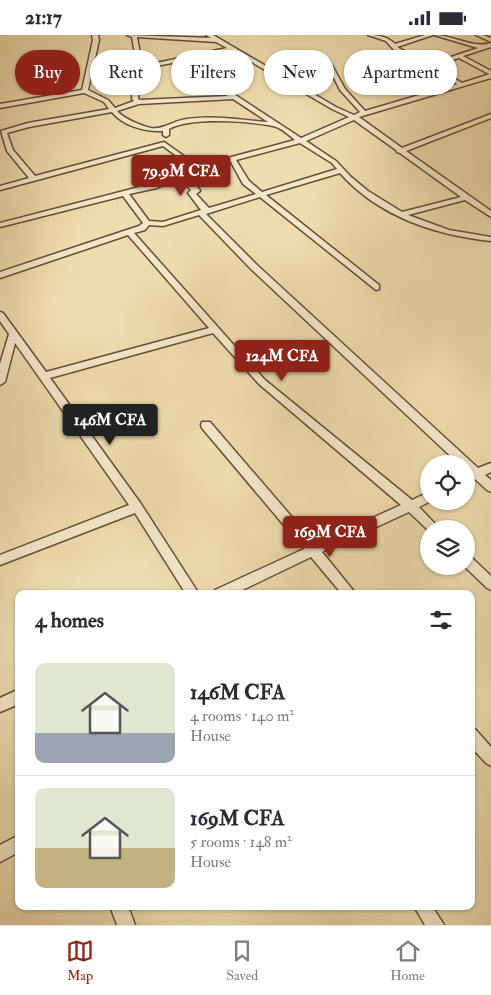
<!DOCTYPE html>
<html lang="en">
<head>
<meta charset="utf-8">
<style>
	:root { --surface:#fff; --page:#f2f2f3; --text:#2b2b33; --muted:#7c7c81; --line:#e1e1e2; --accent:#8f2418 }
	body { margin:0; font-family:"IM FELL Double Pica",serif; background:var(--page); color:var(--text); height:100vh; display:flex; flex-direction:column; font-size:19px; white-space:nowrap }
	* { box-sizing:border-box; margin:0 }
	p { font-size:16px; color:var(--muted) }
	.icon { flex:none; width:28px; height:28px; fill:none; stroke:currentColor; stroke-width:2; stroke-linecap:round; stroke-linejoin:round }
	.map { position:relative; flex:1; overflow:hidden }
	.panel { position:absolute; left:15px; top:555px; width:460px; height:320px; display:flex; flex-direction:column; background:var(--surface); border-radius:10px; box-shadow:0 1px 4px #0004 }
	.panel>* { flex:none }
	.banner { position:absolute; left:15px; top:15px; width:461px; height:45px; display:flex; gap:10px }
	.buttons { position:absolute; left:420px; top:420px; display:grid; gap:10px }
	.buttons a { display:grid; place-items:center; width:55px; height:55px; border-radius:50%; background:var(--surface); box-shadow:0 1px 4px #0004; font-size:25px }
	.price { position:absolute; translate:-50% -42px; padding:0 11px; border-radius:5px; background:var(--accent); color:#fff; font-size:16px; line-height:32px; filter:drop-shadow(0 1px 2px #0008) }
	.price::after { content:''; position:absolute; left:50%; top:30px; width:15px; height:11px; margin-left:-8px; background:inherit; clip-path:polygon(0 0,100% 0,50% 100%) }
	.price.active { background:#222; color:#fff }
	ul { padding:0; list-style:none }
	li { display:flex; align-items:center; gap:15px; height:125px; padding:0 20px }
	li+li { border-top:1px solid var(--line) }
	li span { display:grid; place-items:center; flex:none; width:140px; height:100px; border-radius:10px; color:#555 }
	li>.icon { margin-inline-start:auto }
	span .icon { width:60px; height:60px; fill:#fffc; stroke-width:1 }
	li b { font-size:21px }
	h2 { display:flex; justify-content:space-between; align-items:center; height:60px; padding:0 20px; font-size:21px }
	.chip { padding:0 18px; border-radius:22px; background:var(--surface); box-shadow:0 1px 4px #0004; font-size:18px; line-height:45px }
	.chip.active { background:var(--accent); color:#fff }
	.status { display:flex; justify-content:space-between; align-items:center; height:35px; padding:0 25px; background:var(--surface); direction:ltr }
	.status svg { height:14px; fill:currentColor }
	.tabs { display:flex; justify-content:space-around; align-items:center; height:70px; border-top:1px solid var(--line); background:var(--surface); font-size:14px; color:var(--muted) }
	.tabs a { display:grid; justify-items:center; gap:2px }
	.tabs .active { color:var(--accent) }
	.map>svg:first-child { display:block }
	.lines { fill:none; stroke-linecap:round; stroke-linejoin:round }
	.street-casing { stroke:#684c36; stroke-width:3 }
	.street { fill:#f3e8ca; fill-rule:evenodd }
</style>
</head>
<body>
<div class="status"><b>21:17</b><svg viewBox="0 0 49 12"><path d="M0 12V9h3v3zM5 12V6h3v6zM10 12V3h3v9zM15 12V0h3v12zM26 1h20v11H26zM47 4h2v5h-2z"/></svg></div>
<div class="map">
<svg width="491" height="890" viewBox="0 0 491 890">
	<rect width="100%" height="100%" fill="#eddcad"/>
	<filter id="stains"><feTurbulence type="fractalNoise" baseFrequency=".004" numOctaves="4"/><feColorMatrix values="0 0 0 0 .2 0 0 0 0 .09 0 0 0 0 .02 0 0 0 .5 -.17"/></filter>
	<radialGradient id="worn" r=".72"><stop offset=".6" stop-color="#630" stop-opacity="0"/><stop offset="1" stop-color="#630" stop-opacity=".3"/></radialGradient>
	<g class="lines">
		<defs>
			<path id="street" d="M92 0H98L99 5 88 55 108 65 115 73 134 66 132 64 133 38 136 33V24L132 2 127 0 211 3 206 0H213L336 72 354 80 360 77 340 55 325 25H329L345 54 365 76 457 49 394 15 386 6 368 0C379 0 388 2 395 9L425 0H433L397 12 430 29 478 13 434 0C453 0 473 14 491 8V12L463 21 491 36V43L359 82 402 113 491 79V83L406 116 491 176V182L465 165 408 180 449 195 491 202V206C435 200 378 181 340 138L266 160 379 250V254L376 255 260 162 206 179 257 230 478 433 491 428V437L485 440 491 445V457L487 455 475 444 466 448V439L468 438 466 436V429H459L251 234 199 180 163 191 149 190 145 195 134 198 265 345 412 465 429 457V466H431L419 472 440 494H429V496L409 477 322 517 356 559H342L311 522 234 559H214L215 555 304 514 202 393 201 390 202 387H210L315 509 401 470 259 349 213 298 50 343 141 469 199 559H186L135 478 0 530V520L129 470 15 308 5 347 0 350V329L9 299 0 286V277L3 278 46 337 209 293 128 200 0 243V237L139 191 143 188 123 161 0 192V188L151 149 188 134 186 128 163 111 0 155V151L29 143 7 116 1 96 28 88 109 74 104 67 84 58 0 73V69L82 55 93 5ZM137 2 216 7 227 13 142 31ZM231 15 332 74 349 82 301 103 182 25ZM459 23 489 39H490L462 48 434 31ZM177 27 228 61 140 65 138 64 139 38 141 34ZM233 64 268 87C241 85 214 80 187 84 175 85 163 95 151 93 141 91 123 83 117 76L139 69ZM112 77C123 91 146 97 163 96V100L166 102 169 100V94C191 82 247 86 273 91 280 92 289 100 295 105L194 132 191 126 164 107 35 141 13 115 7 98 29 92ZM354 85 396 115 397 117 400 118 461 162 402 177 368 156 351 142 336 126 306 106ZM300 108 332 128 337 134 262 157 249 146 236 125ZM231 127 243 149 256 159 209 173 196 159 200 156 199 154 185 141ZM179 143 191 155 188 158 201 175 163 187 149 186 129 159 157 153Z
				M476 0H483L491 3V7Z
				M466 520 470 521 491 541V555L487 553 464 531H466Z
				M19 654V669L0 677V663Z
				M471 693 476 695 491 712V731L486 728 471 712Z
				M19 800V817L0 827V810Z
				M110 871H128L135 890H117Z
				M414 871H432L444 890H425Z"/>
		</defs>
		<use href="#street" class="street-casing"/>
		<use href="#street" class="street"/>
	</g>
	<rect width="100%" height="100%" filter="url(#stains)"/>
	<rect width="100%" height="100%" fill="url(#worn)"/>
</svg>
<div class="buttons">
<a><svg class="icon" aria-label="locate" viewBox="0 0 24 24"><circle cx="12" cy="12" r="6"/><path d="M12 2v4M12 18v4M2 12h4M18 12h4"/></svg></a>
<a><svg class="icon" aria-label="layers" viewBox="0 0 24 24"><path d="M12 4l9 5-9 5-9-5zM3 14l9 5 9-5"/></svg></a>
</div>
<b class="price" style="left:181px;top:162px">79.9M CFA</b>
<b class="price" style="left:282px;top:347px">124M CFA</b>
<b class="price active" style="left:110px;top:411px">146M CFA</b>
<b class="price" style="left:330px;top:523px">169M CFA</b>
<div class="banner">
<a class="chip active">Buy</a>
<a class="chip">Rent</a>
<a class="chip">Filters</a>
<a class="chip">New</a>
<a class="chip">Apartment</a>
</div>
<section class="panel">
<h2>4 homes<svg class="icon" aria-label="filters" viewBox="0 0 24 24"><path d="M4 7h16M4 17h16"/><circle cx="9" cy="7" r="2"/><circle cx="15" cy="17" r="2"/></svg></h2>
<ul>
<li><span style="background:linear-gradient(#dfe7d0 70%,#9aa5b1 0)"><svg class="icon" aria-label="home" viewBox="0 0 24 24"><path d="M3 11l9-7 9 7M6 9v11h12V9"/></svg></span><div><b>146M CFA</b><p>4 rooms · 140 m²</p><p>House</p></div></li>
<li><span style="background:linear-gradient(#dfe7d0 60%,#c2b280 0)"><svg class="icon" aria-label="home" viewBox="0 0 24 24"><path d="M3 11l9-7 9 7M6 9v11h12V9"/></svg></span><div><b>169M CFA</b><p>5 rooms · 148 m²</p><p>House</p></div></li>
</ul>
</section>
</div>
<nav class="tabs">
<a class="active"><svg class="icon" aria-label="map" viewBox="0 0 24 24"><path d="M3 6l6-2 6 2 6-2v14l-6 2-6-2-6 2zM9 4v14M15 6v14"/></svg>Map</a>
<a><svg class="icon" aria-label="saved" viewBox="0 0 24 24"><path d="M7 4h10v16l-5-4-5 4z"/></svg>Saved</a>
<a><svg class="icon" aria-label="home" viewBox="0 0 24 24"><path d="M3 11l9-7 9 7M6 9v11h12V9"/></svg>Home</a>
</nav>
</body>
</html>
